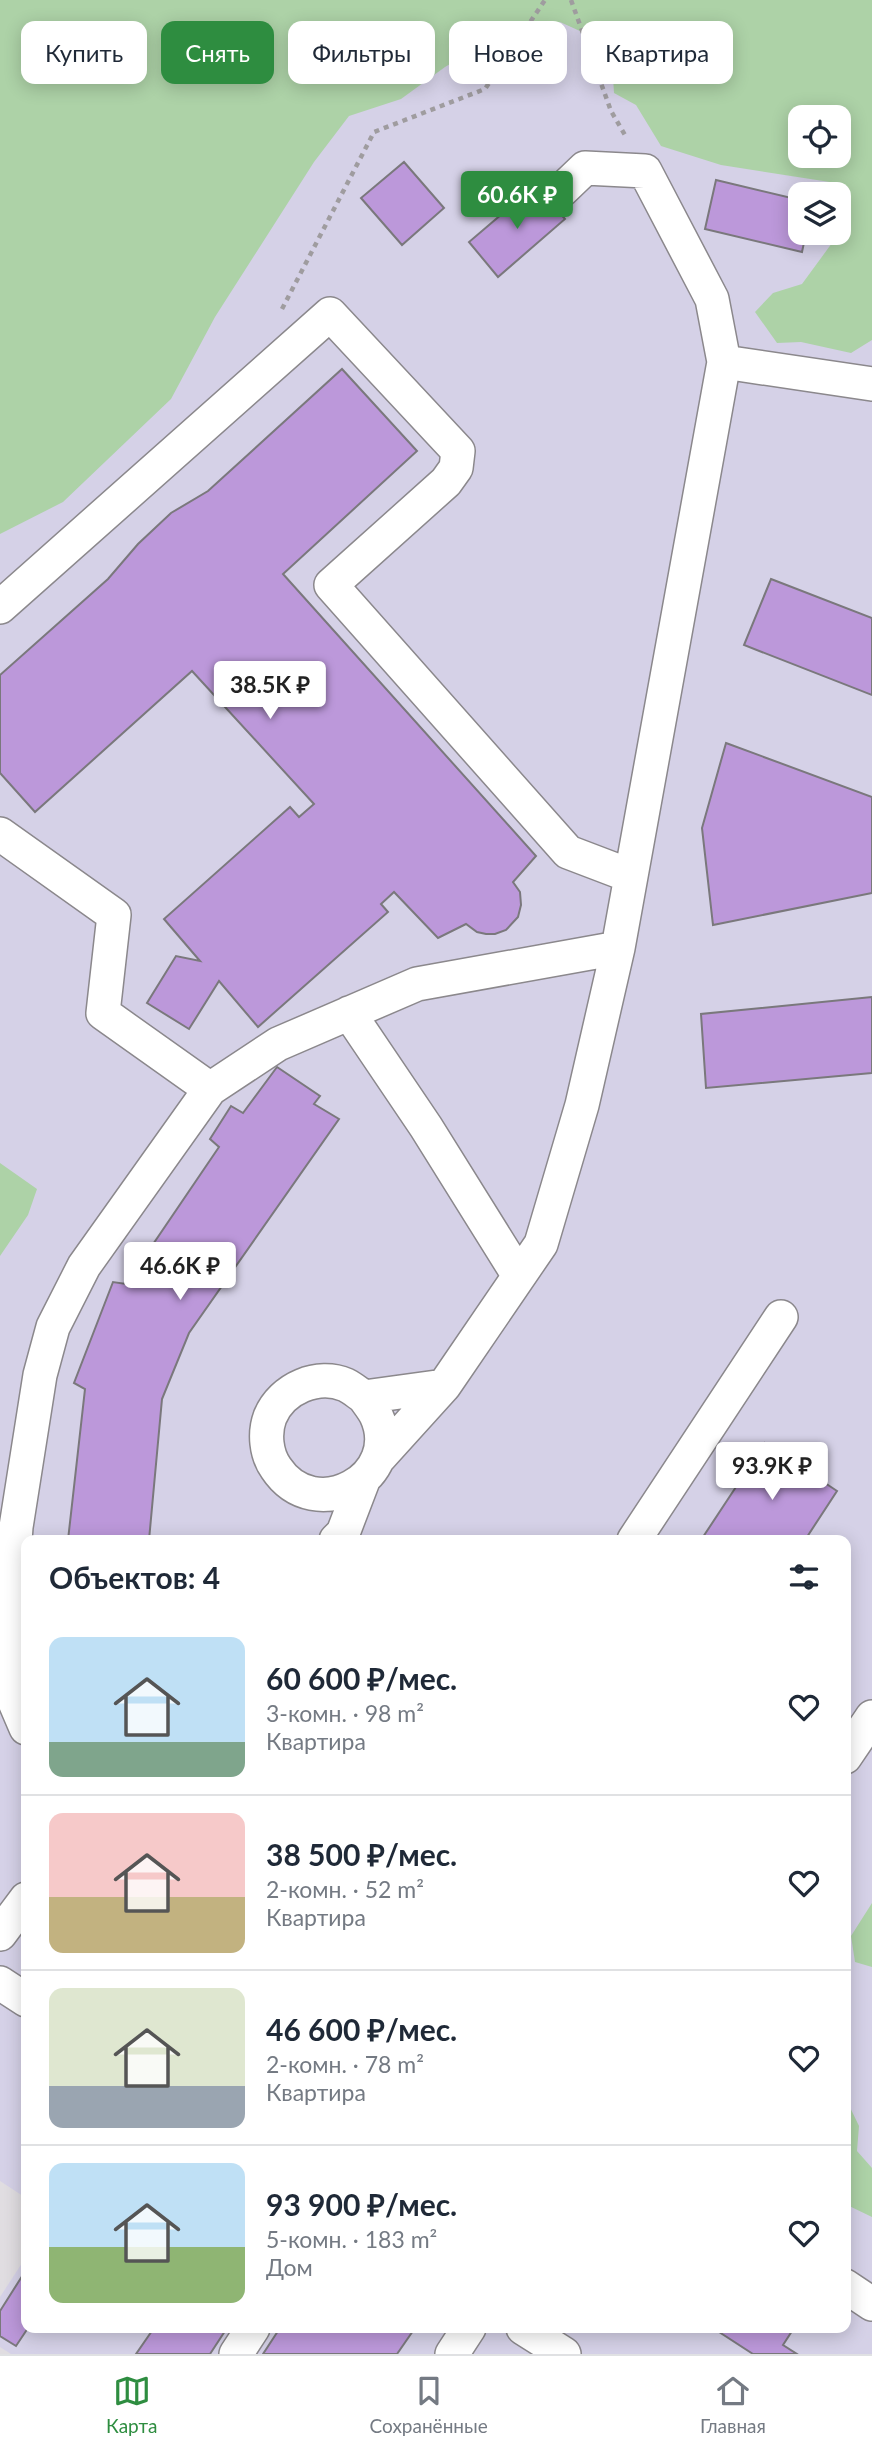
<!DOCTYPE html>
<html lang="ru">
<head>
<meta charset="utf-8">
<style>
	:root { --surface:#fff; --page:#f6f6f7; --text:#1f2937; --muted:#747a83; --line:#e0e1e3; --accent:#2e8d40 }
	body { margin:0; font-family:Lato,sans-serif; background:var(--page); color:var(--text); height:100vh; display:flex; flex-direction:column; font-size:26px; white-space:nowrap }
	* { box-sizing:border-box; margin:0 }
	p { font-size:23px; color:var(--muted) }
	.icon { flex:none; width:38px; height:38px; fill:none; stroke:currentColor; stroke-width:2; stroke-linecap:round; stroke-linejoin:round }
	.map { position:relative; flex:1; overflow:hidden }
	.details { position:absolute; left:21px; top:1535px; width:830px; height:798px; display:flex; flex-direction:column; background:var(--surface); border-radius:14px; box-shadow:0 4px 18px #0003 }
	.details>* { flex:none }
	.top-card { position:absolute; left:21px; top:21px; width:831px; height:63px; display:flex; gap:14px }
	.controls { position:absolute; left:788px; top:105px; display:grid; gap:14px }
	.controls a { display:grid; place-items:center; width:63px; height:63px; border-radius:14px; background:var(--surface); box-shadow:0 4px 18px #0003; font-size:35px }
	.price { position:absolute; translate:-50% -60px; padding:0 16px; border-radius:7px; background:#fff; color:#222; font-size:23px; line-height:46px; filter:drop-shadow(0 2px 4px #0008) }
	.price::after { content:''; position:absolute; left:50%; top:42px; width:21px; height:16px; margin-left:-10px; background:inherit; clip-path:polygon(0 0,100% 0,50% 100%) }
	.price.on { background:var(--accent); color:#fff }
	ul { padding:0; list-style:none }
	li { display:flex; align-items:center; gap:21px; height:175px; padding:0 28px }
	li+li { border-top:2px solid var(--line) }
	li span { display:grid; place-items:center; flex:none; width:196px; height:140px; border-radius:14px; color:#555 }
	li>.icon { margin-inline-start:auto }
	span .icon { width:84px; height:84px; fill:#fffc; stroke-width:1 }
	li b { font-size:30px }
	h2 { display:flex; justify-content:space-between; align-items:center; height:84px; padding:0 28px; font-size:30px }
	.pill { padding:0 24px; border-radius:14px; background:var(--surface); box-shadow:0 4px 18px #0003; font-size:24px; line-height:63px }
	.pill.on { background:var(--accent); color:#fff }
	.tab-bar { display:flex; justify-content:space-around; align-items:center; height:98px; border-top:2px solid var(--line); background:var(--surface); font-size:19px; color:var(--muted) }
	.tab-bar a { display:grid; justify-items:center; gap:4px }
	.tab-bar .on { color:var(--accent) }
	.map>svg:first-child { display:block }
	.medical { fill:#d5d1e7; fill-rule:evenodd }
	.green { fill:#add2a7; fill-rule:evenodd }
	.building { fill:#bc98da; stroke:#7a787c; stroke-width:2 }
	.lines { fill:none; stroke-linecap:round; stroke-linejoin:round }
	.minor-casing { stroke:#8b888c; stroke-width:36 }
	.path { stroke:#9f9c9f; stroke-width:4.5; stroke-dasharray:5 5; stroke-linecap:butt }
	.minor { stroke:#fff; stroke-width:33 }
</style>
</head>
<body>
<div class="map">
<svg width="872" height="2354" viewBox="0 0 872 2354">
	<rect width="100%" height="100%" fill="#e0dde1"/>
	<path class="medical" d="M0 0H872V2354H11L0 2347V2297L26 2257V2328H845V1540H26V2198L0 2181ZM800 117H838V156H800ZM800 194H838V233H800Z"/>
	<path class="green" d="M0 0H872V340L851 353 801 342 777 343 755 312 773 293 802 284 832 243 833 233H838V194H835L836 183 721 165 661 146 636 105 614 93 611 45 560 22 502 33 445 67 401 99 349 116 314 162 215 317 171 399 63 502 0 534ZM838 117V156H800V117Z
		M0 1163 37 1189 28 1215 0 1256Z
		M872 1903V1967L855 1962 851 1936Z
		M845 2097 859 2126 857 2151 872 2168V2217L845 2204Z"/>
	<path class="building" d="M404 162 444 208 402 245 361 198Z
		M716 180 800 200V233H806L802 252 705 229Z
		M536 185 565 219 498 277 469 242Z
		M342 369 417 451 283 574 536 856 513 882 520 892 521 905 518 917 506 930 495 934H486L477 932 466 924 438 938 394 892 381 904 388 912 258 1027 219 981 189 1029 147 1003 176 956 200 961 164 919 290 807 299 817 314 804 192 671 35 812 0 773V675L108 579 138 544 171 513 208 491Z
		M771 579 872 618V695L744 645Z
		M726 743 872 797V893L713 925 702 828Z
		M872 997V1073L706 1088 701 1014Z
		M277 1067 320 1096 314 1104 339 1119 189 1333 162 1399 149 1540H68L85 1389 74 1383 113 1282 126 1284 219 1147 210 1139 231 1106 243 1113Z
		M765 1443 837 1491 805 1540H701Z
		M26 2270 28 2328 16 2346 0 2336V2311Z
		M154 2328H227L210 2354H136Z
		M280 2328H415L397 2354H263Z
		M713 2328H794L783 2345 797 2354H753Z"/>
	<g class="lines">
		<defs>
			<path id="minor" d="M562 190 585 168 645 171 712 299 724 362
				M0 607 330 314 458 451 456 468 446 482 331 585 568 852 631 876
				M0 834 114 915 103 1013 210 1089
				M349 1013 426 1127 519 1276
				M364 1397C368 1403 373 1409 376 1415 405 1477 315 1527 276 1468 266 1454 264 1433 270 1417 282 1388 318 1373 346 1385 352 1388 358 1393 364 1397L444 1386 541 1244 582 1105 618 948 724 362 872 384
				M377 1460 444 1386
				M336 1540 343 1533 364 1478
				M634 1540 781 1317
				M26 1728 5 1679 16 1527 40 1375 53 1327 84 1266 210 1089 278 1044 417 984 618 948
				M845 1757 872 1717
				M0 1934 26 1899
				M0 1983 26 2000
				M845 2286 872 2304
				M523 2328 564 2354
				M236 2354 253 2328
				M452 2354 469 2328"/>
		</defs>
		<use href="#minor" class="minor-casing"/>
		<path class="path" d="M571 0 611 111 625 135
			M282 309 374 132 485 89 545 0"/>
		<use href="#minor" class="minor"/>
	</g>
</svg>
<div class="controls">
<a><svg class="icon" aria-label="locate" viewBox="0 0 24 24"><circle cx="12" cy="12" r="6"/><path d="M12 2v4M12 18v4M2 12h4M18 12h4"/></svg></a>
<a><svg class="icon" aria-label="layers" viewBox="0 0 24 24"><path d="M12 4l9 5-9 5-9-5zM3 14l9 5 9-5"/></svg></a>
</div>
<b class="price on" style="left:517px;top:231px">60.6K ₽</b>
<b class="price" style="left:270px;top:721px">38.5K ₽</b>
<b class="price" style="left:180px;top:1302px">46.6K ₽</b>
<b class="price" style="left:772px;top:1502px">93.9K ₽</b>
<div class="top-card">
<a class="pill">Купить</a>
<a class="pill on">Снять</a>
<a class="pill">Фильтры</a>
<a class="pill">Новое</a>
<a class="pill">Квартира</a>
</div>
<section class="details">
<h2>Объектов: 4<svg class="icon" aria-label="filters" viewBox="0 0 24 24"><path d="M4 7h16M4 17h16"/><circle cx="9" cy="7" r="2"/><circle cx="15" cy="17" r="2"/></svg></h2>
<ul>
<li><span style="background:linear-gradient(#bfe0f5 75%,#7fa58c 0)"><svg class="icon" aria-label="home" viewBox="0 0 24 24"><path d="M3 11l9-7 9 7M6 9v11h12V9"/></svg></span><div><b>60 600 ₽/мес.</b><p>3-комн. · 98 m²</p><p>Квартира</p></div><svg class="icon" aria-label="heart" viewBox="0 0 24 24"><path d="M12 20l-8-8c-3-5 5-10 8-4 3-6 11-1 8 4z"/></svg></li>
<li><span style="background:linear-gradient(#f6c9c9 60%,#c2b280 0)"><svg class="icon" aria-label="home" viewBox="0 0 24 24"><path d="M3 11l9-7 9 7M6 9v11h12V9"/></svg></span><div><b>38 500 ₽/мес.</b><p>2-комн. · 52 m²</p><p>Квартира</p></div><svg class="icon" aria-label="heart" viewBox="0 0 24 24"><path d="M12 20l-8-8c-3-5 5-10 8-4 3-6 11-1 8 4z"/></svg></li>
<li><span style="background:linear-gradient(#dfe7d0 70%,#9aa5b1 0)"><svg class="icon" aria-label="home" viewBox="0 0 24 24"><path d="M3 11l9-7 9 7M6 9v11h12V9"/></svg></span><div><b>46 600 ₽/мес.</b><p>2-комн. · 78 m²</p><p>Квартира</p></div><svg class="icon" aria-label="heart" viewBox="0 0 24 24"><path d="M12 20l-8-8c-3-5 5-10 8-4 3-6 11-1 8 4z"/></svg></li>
<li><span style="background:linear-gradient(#bfe0f5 60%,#8fb573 0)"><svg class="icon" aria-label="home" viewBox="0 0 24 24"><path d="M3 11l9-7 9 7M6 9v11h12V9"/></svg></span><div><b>93 900 ₽/мес.</b><p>5-комн. · 183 m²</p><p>Дом</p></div><svg class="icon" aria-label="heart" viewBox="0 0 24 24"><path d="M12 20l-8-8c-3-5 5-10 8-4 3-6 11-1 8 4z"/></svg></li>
</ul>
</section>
</div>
<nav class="tab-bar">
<a class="on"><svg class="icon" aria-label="map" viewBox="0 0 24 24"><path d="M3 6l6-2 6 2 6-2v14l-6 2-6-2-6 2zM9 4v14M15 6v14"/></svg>Карта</a>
<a><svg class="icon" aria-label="saved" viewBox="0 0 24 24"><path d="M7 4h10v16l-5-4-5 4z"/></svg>Сохранённые</a>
<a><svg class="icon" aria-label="home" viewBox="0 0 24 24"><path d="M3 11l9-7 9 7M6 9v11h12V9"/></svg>Главная</a>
</nav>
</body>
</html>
